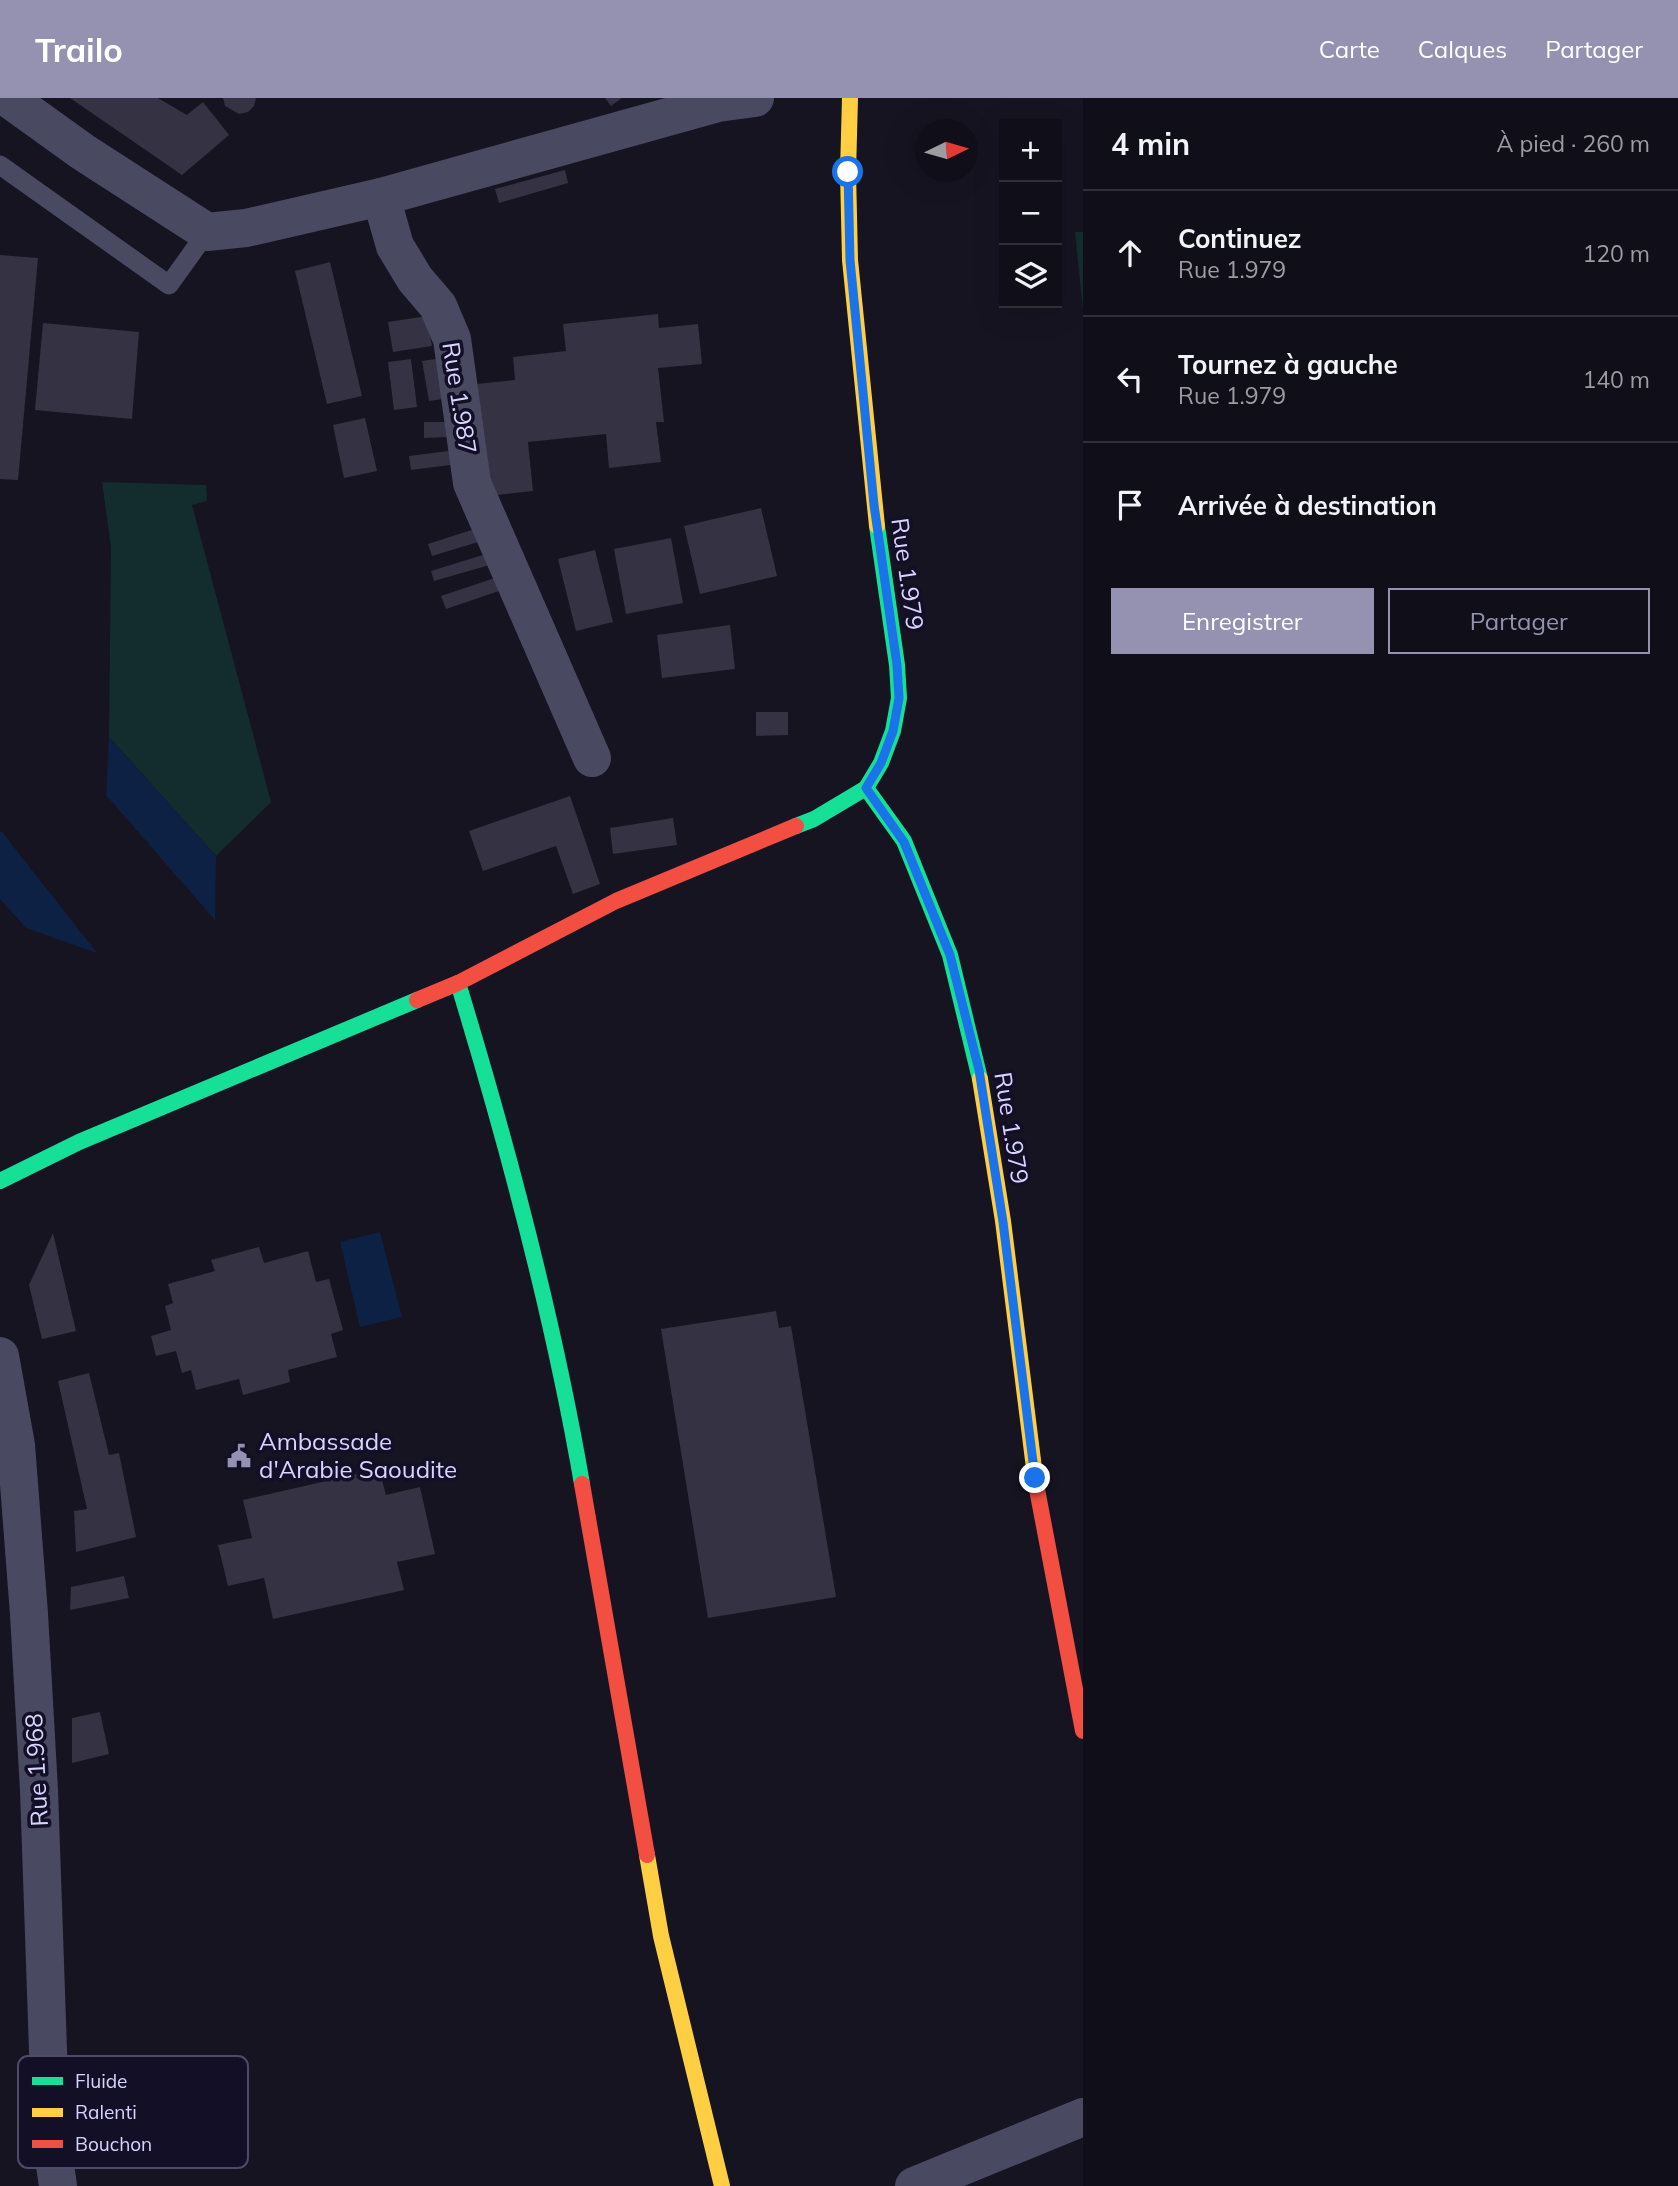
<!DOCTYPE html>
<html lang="fr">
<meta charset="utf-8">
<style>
:root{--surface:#100f19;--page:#191822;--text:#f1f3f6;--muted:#9c9ca2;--line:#302f38;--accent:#9591b1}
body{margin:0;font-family:Mulish,sans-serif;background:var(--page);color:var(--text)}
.controls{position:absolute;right:21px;top:21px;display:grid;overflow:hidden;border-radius:0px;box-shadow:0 7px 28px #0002}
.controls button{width:63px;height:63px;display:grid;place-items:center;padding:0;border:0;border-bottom:2px solid var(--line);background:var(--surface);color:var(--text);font:35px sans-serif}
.compass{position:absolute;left:915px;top:21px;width:63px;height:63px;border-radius:50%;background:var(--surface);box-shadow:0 7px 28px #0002;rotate:85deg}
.stop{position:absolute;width:21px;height:21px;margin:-16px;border:5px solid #1a73e8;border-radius:50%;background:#fff}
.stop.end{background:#1a73e8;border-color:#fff;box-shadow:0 2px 7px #0008}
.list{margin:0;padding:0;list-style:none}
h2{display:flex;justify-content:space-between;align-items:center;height:91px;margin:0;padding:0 28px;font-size:30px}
h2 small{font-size:23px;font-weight:400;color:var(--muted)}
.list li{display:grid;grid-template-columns:46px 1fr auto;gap:21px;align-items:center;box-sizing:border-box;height:126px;padding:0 28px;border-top:2px solid var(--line)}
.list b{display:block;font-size:26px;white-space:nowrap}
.list p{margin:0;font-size:23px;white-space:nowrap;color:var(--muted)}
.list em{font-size:23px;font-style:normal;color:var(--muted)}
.actions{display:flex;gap:14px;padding:21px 28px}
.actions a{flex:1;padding:16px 0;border:2px solid var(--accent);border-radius:0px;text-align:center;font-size:24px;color:var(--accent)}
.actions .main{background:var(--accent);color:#fff}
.icon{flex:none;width:38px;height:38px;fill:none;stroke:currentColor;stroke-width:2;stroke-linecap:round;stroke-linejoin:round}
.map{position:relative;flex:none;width:1083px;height:2088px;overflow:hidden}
header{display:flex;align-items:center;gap:42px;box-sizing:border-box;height:98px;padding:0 35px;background:var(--accent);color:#fff}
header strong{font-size:33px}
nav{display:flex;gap:38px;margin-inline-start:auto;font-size:24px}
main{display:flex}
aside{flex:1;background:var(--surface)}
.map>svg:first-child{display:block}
.green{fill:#132c2d}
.water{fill:#0d2144}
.building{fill:#343243}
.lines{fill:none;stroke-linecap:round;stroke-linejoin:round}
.lane{stroke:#4a4962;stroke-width:19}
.street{stroke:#4a4962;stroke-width:38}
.fast{stroke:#16e098;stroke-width:16}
.slow{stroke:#ffcf43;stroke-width:16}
.jam{stroke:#f24e42;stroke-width:16}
.route{stroke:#1a73e8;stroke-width:9}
.labels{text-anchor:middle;stroke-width:7;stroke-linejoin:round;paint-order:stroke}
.street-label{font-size:24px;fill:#d9d4ff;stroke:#130f26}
.poi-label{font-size:24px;fill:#d9d4ff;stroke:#130f26;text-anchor:start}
.key{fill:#130f26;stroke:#4e4a67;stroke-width:2}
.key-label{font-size:19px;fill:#d9d4ff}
</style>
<header>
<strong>Trailo</strong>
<nav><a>Carte</a><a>Calques</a><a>Partager</a></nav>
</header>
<main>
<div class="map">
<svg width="1083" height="2088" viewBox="0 0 1083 2088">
<rect width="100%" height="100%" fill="#161421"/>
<g class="green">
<polygon points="1075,134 1083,134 1083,212"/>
<polygon points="102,384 206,387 207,403 192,407 271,704 216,758 109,639 111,449"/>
</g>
<g class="water">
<polygon points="109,639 216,758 215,822 106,697"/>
<polygon points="0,734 2,734 97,855 26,830 0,801"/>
<polygon points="380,1134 402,1219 360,1229 340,1144"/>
</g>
<g class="building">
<polygon points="70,0 158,0 187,17 203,4 229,37 182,77"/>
<polygon points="223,0 256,0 254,8 248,14 239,16 225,8"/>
<polygon points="605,0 622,0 611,8"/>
<polygon points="565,72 568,85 499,105 495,91"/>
<polygon points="0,157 38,160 18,382 0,381"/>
<polygon points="330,164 362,298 327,306 295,173"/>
<polygon points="658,216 659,230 698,226 702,266 658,270 664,324 656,324 661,364 609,370 606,336 528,344 533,393 489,398 477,286 515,282 513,259 566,253 563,226"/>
<polygon points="427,218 432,248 393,254 388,224"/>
<polygon points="43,225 139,234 132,321 35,312"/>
<polygon points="443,260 450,300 429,303 422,263"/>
<polygon points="411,261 417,309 394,312 388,264"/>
<polygon points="365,320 377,373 344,380 333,327"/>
<polygon points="424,324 450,324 450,339 424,340"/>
<polygon points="464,351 466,365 411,372 409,358"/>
<polygon points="761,410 777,478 700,496 684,428"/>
<polygon points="484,428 488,441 432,458 428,446"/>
<polygon points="671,440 683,505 626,516 614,451"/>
<polygon points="595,452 613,524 576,533 558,461"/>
<polygon points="489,455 493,466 434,483 431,473"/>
<polygon points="495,480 499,493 446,511 441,498"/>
<polygon points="730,527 735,571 662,580 657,537"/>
<polygon points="756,614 788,614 788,637 756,638"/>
<polygon points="570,698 600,786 573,796 556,748 483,773 469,733"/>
<polygon points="673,720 677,747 613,756 610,730"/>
<polygon points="53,1135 76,1233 42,1241 29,1187"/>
<polygon points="259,1149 264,1165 308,1153 316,1184 329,1181 343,1232 331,1236 337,1259 288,1272 290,1284 243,1297 239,1281 196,1292 191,1272 182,1275 176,1253 156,1258 151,1238 171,1232 165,1208 173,1205 168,1186 215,1173 211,1162"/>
<polygon points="776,1213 779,1230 791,1228 836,1499 708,1520 661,1231"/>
<polygon points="89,1275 109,1357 119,1355 136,1439 76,1454 74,1413 87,1411 58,1283"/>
<polygon points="379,1371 386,1397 420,1389 435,1456 397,1464 404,1492 273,1521 264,1480 228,1488 218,1447 252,1440 243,1402"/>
<polygon points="124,1478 129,1500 70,1512 71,1489"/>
<polygon points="100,1614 109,1656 72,1665 72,1620"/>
</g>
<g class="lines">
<polyline class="lane" points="0,67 169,187 207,134"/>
<g class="street">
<polyline points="8,0 83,54 207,134 246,130 381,99 718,5 755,0"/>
<polyline points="381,99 395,148 415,181 438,208 452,241 472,385 592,660"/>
<polyline points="0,1258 16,1347 29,1516 39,1692 51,2039 58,2088"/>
<polyline points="914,2088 1083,2019"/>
</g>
<g class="fast">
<polyline points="866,690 904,743 950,857 980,981"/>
<polyline points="796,728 814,721 866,690 881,665 893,633 899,600 897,567 877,428"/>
<path d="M458,885C508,1049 553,1217 582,1386"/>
<polyline points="0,1083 79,1044 417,902"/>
</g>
<g class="slow">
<polyline points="850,0 848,74 850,162 877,428"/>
<polyline points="980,981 1003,1123 1036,1386"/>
<polyline points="647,1757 661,1838 722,2088"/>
</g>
<g class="jam">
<polyline points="417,902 458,885 616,803 796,728"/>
<polyline points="582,1386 647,1757"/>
<polyline points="1036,1386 1083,1633"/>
</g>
</g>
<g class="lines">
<polyline class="route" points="848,74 850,162 874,407 897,567 899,600 893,633 881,665 866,690 904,744 950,857 979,972 1003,1124 1035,1380"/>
</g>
<defs>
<g id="civic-bare" transform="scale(1.89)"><path d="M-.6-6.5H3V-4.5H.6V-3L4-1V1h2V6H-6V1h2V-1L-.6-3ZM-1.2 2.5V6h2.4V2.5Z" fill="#9591b1" stroke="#130f26" stroke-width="2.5" paint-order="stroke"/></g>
</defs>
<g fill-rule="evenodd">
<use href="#civic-bare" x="239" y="1358"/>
</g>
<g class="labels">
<g class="street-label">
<text transform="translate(459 300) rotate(81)" y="8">Rue 1.987</text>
<text transform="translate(907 476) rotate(82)" y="8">Rue 1.979</text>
<text transform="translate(1011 1030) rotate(81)" y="8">Rue 1.979</text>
<text transform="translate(37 1672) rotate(-93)" y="8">Rue 1.968</text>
</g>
<g class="poi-label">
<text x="259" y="1352">Ambassade<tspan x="259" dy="28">d'Arabie Saoudite</tspan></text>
</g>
</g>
<rect x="18" y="1958" width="230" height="112" rx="10" class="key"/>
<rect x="32" y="1979" width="31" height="8" fill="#16e098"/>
<rect x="32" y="2010" width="31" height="9" fill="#ffcf43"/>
<rect x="32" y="2042" width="31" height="8" fill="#f24e42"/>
<g class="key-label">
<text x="75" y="1990">Fluide</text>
<text x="75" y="2021">Ralenti</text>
<text x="75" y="2053">Bouchon</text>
</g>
</svg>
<div class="controls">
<button>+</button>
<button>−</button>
<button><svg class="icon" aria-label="layers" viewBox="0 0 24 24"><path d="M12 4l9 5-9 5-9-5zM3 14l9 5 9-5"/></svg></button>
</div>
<svg class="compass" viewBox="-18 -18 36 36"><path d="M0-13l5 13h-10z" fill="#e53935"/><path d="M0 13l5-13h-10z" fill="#9c9ca2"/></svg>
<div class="stop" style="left:848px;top:74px"></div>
<div class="stop end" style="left:1035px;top:1380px"></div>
</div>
<aside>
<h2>4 min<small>À pied · 260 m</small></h2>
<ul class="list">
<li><svg class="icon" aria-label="ahead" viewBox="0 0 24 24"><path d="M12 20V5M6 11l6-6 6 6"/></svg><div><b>Continuez</b><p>Rue 1.979</p></div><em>120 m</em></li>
<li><svg class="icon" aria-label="left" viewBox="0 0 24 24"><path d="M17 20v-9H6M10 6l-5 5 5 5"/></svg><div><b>Tournez à gauche</b><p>Rue 1.979</p></div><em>140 m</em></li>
<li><svg class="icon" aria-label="arrive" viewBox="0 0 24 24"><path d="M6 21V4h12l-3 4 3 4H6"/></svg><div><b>Arrivée à destination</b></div></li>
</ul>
<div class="actions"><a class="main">Enregistrer</a><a>Partager</a></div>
</aside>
</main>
